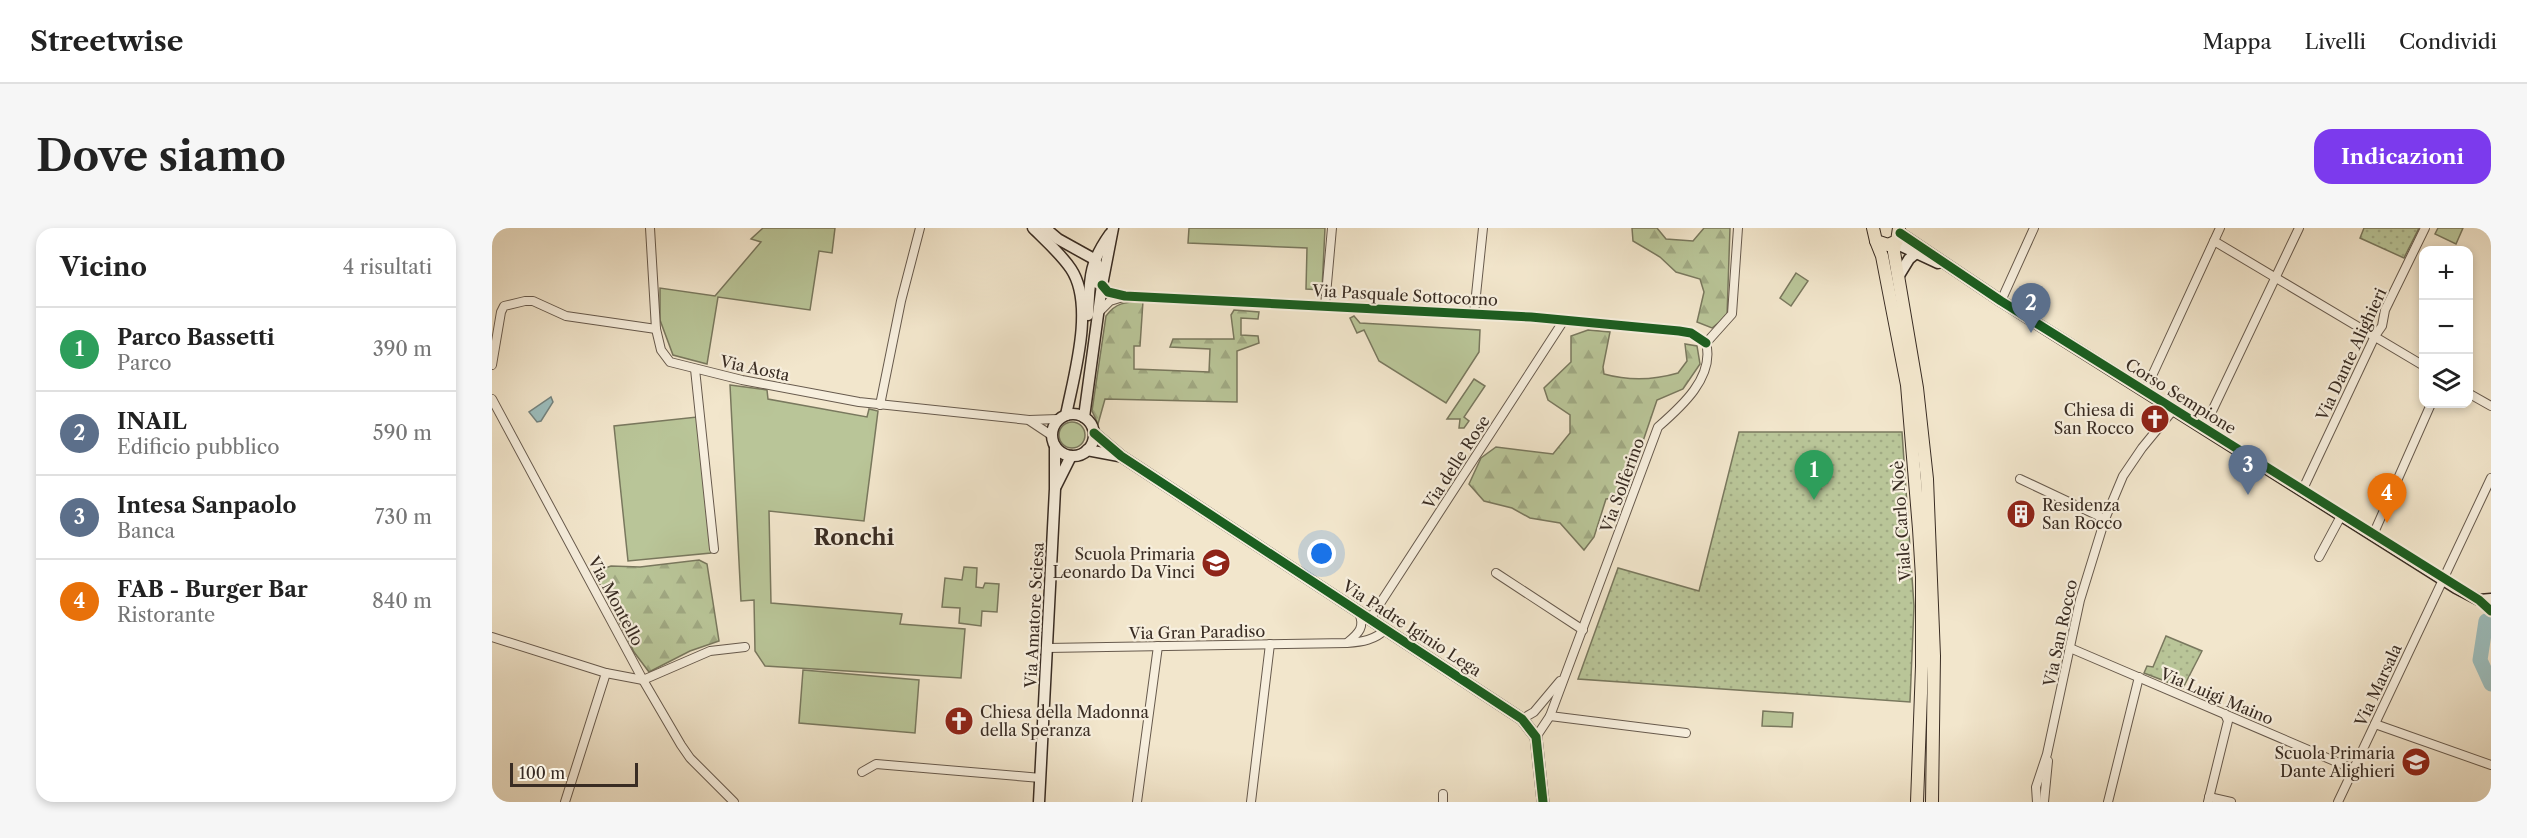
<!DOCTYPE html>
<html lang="it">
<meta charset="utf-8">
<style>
:root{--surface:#fff;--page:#f6f6f6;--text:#222;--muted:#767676;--line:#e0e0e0;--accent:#7c3aed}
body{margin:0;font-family:"Libre Caslon Text",serif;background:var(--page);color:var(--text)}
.controls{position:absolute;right:18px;top:18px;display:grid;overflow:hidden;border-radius:12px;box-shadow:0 3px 9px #0003}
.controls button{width:54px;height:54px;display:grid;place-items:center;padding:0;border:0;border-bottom:2px solid var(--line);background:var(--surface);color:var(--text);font:30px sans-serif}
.scale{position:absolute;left:18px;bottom:15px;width:128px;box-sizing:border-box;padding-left:6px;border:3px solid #392c23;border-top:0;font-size:16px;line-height:21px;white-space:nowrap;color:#392c23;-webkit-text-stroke:4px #f7efde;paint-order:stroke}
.you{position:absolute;left:830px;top:326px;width:21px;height:21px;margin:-15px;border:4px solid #fff;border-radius:50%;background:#1a73e8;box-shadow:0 0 0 9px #1a73e833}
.badge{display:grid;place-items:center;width:39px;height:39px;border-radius:50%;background:var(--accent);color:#fff;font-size:20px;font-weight:700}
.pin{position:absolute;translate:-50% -50px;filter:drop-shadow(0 2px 3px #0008)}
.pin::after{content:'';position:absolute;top:32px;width:21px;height:18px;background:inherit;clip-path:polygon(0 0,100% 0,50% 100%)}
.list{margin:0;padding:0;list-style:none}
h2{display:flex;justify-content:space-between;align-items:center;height:78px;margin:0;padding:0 24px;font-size:26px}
h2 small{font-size:20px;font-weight:400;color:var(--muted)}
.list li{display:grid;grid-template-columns:39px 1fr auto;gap:18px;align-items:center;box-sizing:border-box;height:84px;padding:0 24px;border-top:2px solid var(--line)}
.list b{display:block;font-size:22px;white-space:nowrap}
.list p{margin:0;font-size:20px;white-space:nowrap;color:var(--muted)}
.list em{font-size:20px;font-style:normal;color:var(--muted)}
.icon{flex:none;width:33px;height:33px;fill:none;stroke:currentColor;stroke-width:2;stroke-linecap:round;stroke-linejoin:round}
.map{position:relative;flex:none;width:1999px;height:574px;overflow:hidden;border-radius:18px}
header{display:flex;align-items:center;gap:36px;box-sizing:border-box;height:84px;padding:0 30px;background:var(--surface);border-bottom:2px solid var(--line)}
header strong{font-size:28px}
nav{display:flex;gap:33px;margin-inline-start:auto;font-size:21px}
.intro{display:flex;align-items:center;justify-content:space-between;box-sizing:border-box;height:144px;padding:0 36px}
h1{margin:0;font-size:42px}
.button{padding:15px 27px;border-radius:18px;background:var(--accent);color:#fff;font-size:21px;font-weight:700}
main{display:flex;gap:36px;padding:0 36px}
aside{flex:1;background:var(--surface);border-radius:18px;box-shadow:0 3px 9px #0003}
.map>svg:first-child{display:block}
.green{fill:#b9c598;stroke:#79785e;stroke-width:1.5}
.forest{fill:url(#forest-firs);stroke:#79785e;stroke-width:1.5}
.park{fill:url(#park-dots);stroke:#79785e;stroke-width:1.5}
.water{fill:#9cbebe;stroke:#748480;stroke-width:1.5}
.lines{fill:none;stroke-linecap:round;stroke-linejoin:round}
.river{stroke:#9cbebe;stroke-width:15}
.street-casing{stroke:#675a4d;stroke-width:10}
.secondary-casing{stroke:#392c23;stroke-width:13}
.primary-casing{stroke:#392c23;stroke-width:14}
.street{stroke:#f7efde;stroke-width:8}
.secondary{stroke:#f7efde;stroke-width:10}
.primary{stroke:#f2e6cc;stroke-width:12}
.cycleway-casing{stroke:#f7efde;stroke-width:13}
.cycleway{stroke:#1b5e20;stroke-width:9}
.labels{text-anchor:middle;stroke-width:4.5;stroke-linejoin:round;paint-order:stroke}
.street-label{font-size:16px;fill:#392c23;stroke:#f7efde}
.poi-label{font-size:16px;fill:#392c23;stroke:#f7efde;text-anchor:end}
.district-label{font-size:22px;font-weight:bold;fill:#392c23;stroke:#f7efde}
</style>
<header>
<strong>Streetwise</strong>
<nav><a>Mappa</a><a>Livelli</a><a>Condividi</a></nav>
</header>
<div class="intro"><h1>Dove siamo</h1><a class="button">Indicazioni</a></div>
<main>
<aside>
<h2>Vicino<small>4 risultati</small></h2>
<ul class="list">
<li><span class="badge" style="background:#2e9e5b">1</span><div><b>Parco Bassetti</b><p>Parco</p></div><em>390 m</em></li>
<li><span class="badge" style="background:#5c6f8a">2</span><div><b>INAIL</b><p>Edificio pubblico</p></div><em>590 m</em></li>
<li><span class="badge" style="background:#5c6f8a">3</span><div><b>Intesa Sanpaolo</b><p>Banca</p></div><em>730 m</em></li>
<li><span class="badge" style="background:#e8710a">4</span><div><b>FAB - Burger Bar</b><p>Ristorante</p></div><em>840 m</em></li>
</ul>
</aside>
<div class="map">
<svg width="1999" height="574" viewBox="0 0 1999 574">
<defs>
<pattern id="forest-firs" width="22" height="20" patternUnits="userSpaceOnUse" patternTransform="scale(1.5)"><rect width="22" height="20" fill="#b9c598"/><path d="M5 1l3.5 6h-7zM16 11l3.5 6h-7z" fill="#a0a983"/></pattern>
<pattern id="park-dots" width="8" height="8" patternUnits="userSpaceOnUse" patternTransform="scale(1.5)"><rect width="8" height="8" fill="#b9c598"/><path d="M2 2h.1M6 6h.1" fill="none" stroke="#a0a983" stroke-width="1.8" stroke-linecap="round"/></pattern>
</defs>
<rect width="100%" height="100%" fill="#f2e6cc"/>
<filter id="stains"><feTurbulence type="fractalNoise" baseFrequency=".00333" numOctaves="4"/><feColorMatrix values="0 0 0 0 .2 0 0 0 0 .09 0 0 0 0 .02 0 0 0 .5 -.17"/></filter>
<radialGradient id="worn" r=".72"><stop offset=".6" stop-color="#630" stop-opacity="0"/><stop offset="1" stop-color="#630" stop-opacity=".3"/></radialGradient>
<g class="green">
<polygon points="271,0 343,0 340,25 327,23 318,82 226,69 215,136 181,127 168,92 168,60 223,68 269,14 259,11"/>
<polygon points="697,0 833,0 830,62 814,61 815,20 696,15"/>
<polygon points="1946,0 1971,0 1964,16 1943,6"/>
<polygon points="1304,45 1316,53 1299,78 1288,70"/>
<polygon points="862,88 868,95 988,102 987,124 954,175 887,133 872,102 865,105 858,90"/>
<polygon points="982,151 993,158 972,189 977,193 972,200 967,200 968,191 955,191"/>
<polygon points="238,157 275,162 276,171 375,189 377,181 386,183 372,293 277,283 279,375 410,386 408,396 473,401 469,450 273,438 263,423 262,372 249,373"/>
<polygon points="205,189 219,325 136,333 122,198"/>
<circle cx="580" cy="207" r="13"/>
<polygon points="472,339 485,340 484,359 491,360 493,355 507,356 505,384 490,383 489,398 467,395 468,380 450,379 453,350 470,352"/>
<polygon points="311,442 427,452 423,505 307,495"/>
<polygon points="1271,483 1301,485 1300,499 1270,498"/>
</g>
<g class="forest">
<polygon points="1140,0 1165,0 1174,11 1201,13 1212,0 1238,0 1235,88 1220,100 1205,94 1212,64 1208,51 1184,44 1168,29 1141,13"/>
<path d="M651,73L648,118H642V141L717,144L718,121L678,119L681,111H742L739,87L742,82L767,84L766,91L749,90V107L766,108L767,115L745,123V174L613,171L606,196L600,183L614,88C624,74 635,74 651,73Z"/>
<path d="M1096,102L1118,104L1111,139L1112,146C1137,153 1162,152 1186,145L1195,133L1193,116L1205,118L1208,136L1191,161L1165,172L1132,269L1114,271L1102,309L1092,322L1068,295L1038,290L1020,280L992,273L977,256L989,230L1004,219L1061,226L1078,205V187L1056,172L1052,160L1079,134V108Z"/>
<polygon points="207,332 215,336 227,413 198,423 157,444 142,424 102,344 119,338 148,339"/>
</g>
<g class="park">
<polygon points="1872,0 1927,0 1912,30 1868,10"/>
<polygon points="1247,204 1410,204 1422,378 1418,474 1086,451 1126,340 1207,363"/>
<polygon points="1674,408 1710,423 1691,460 1652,445 1655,438 1661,439"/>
</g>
<polygon class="water" points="59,169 61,174 49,193 45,194 37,184"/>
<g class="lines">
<polyline class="river" points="1994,393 1988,432 1999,456"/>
<g class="street-casing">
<g id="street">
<polyline points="158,0 164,101 169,122 178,134 250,152 367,174 537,192 566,191"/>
<polyline points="1722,13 1932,138"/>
<polyline points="610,57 616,64 633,68 1039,89 1187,103 1199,105 1214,115"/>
<polyline points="1509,73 1542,0"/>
<polyline points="833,78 840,0"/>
<polyline points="608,83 618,73 631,69"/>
<polyline points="982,86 991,0"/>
<polyline points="0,137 9,84 12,78 33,73 41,73 74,88 164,101"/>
<polyline points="203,141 222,321"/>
<polyline points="1653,163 1728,0"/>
<polyline points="1976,165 1999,178"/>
<polyline points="0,171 151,452 189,517 198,530 242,574"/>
<polyline points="388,177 409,73 428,0"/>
<polyline points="538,193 559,207"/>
<polyline points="1712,200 1807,0"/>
<polyline points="1528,251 1613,291"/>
<polyline points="1810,263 1883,108 1890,98 1893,82 1933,0"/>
<polyline points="1881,307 1939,176"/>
<polyline points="1827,329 1849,288"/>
<polyline points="1004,345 1091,402"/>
<polyline points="1987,372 1999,383"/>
<polyline points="878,391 1072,92"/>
<polyline points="0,409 114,445 151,452 218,423 253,419"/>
<path d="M856,414C867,405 873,399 867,385"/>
<path d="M555,420L855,415C870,414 883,412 894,401"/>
<polyline points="1578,420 1861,541"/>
<polyline points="1058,488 1194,505"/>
<polyline points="1030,491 1042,484 1068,453"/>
<polyline points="1883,496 1999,537"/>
<path d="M1044,509L1058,488L1166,199C1189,179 1223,149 1214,115L1240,86L1246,0"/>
<polyline points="370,544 384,536 549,550"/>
<polyline points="1717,569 1739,574"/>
<polyline points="73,574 114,445"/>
<polyline points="645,574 666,418"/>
<polyline points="759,574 778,416"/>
<polyline points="951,574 951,566"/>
<polyline points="1545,574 1544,559 1555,526 1588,372 1613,291 1631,248 1650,220 1682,181"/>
<polyline points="1552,574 1556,533"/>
<polyline points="1616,574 1647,449"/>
<polyline points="1716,574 1736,493 1733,486"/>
<polyline points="1846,574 1999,250"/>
</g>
</g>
<g class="secondary-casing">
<g id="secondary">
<path d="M541,0C554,13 569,26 579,41C603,77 582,147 574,187"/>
<polyline points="553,0 566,11 602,31 606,38 605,55"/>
<polyline points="1408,5 1509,73 1964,360 1987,372 1999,371"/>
<polyline points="1403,15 1446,35"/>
<polyline points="1406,49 1417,31 1423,26"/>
<path d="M596,87C598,51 596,37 618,6"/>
<circle cx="581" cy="207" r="21"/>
<polyline points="592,189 610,57 621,0"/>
<polyline points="602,205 629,228 1030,491 1044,509 1051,574"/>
<polyline points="595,222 627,228"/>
<polyline points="564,258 579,228"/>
<polyline points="547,574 563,261 563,218"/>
</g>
</g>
<g class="primary-casing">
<g id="primary">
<polyline points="1381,0 1384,13 1396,17 1405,13 1407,0"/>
<polyline points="1384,13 1390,28 1415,157 1427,301 1430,349 1430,438 1425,574"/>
<polyline points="1403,15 1402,24 1425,160 1435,251 1442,428 1440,574"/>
</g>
</g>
<use href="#street" class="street"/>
<use href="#secondary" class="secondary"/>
<use href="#primary" class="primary"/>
<g class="cycleway-casing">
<g id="cycleway">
<polyline points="1408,5 1509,73 1987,372 1999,383"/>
<polyline points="610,57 616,64 633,68 1039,89 1187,103 1199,105 1214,115"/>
<polyline points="602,205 629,228 1030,491 1044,509 1051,574"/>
</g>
</g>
<use href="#cycleway" class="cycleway"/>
</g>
<defs>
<g id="church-disc" transform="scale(1.5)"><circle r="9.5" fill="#8f2418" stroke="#f7efde"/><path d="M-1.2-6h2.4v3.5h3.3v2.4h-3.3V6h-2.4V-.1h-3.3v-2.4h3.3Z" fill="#fff"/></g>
<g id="building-disc" transform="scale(1.5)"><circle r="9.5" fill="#8f2418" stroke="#f7efde"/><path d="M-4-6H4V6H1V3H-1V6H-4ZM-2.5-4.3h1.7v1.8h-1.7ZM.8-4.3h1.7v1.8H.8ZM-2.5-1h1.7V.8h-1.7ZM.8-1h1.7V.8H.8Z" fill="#fff"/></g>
<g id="school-disc" transform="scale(1.5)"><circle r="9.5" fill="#8f2418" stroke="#f7efde"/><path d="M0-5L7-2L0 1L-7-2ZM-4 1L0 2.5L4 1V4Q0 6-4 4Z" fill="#fff"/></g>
</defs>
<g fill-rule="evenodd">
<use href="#church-disc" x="1663" y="191"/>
<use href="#building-disc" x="1529" y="286"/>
<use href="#school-disc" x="724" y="335"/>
<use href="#church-disc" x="467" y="493"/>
<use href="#school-disc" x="1924" y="534"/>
</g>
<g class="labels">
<g class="street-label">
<text transform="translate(913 67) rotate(3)" y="6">Via Pasquale Sottocorno</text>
<text transform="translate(1859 126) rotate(-65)" y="6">Via Dante Alighieri</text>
<text transform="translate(263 140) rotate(12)" y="6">Via Aosta</text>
<text transform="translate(1689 168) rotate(32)" y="6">Corso Sempione</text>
<text transform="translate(964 234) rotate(-57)" y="6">Via delle Rose</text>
<text transform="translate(1130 257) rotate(-70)" y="6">Via Solferino</text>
<text transform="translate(1409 293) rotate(-94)" y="6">Viale Carlo Noè</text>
<text transform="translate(124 373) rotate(62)" y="6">Via Montello</text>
<text transform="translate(542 387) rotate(-87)" y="6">Via Amatore Sciesa</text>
<text transform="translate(920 400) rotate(33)" y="6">Via Padre Iginio Lega</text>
<text transform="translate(705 404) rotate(-1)" y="6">Via Gran Paradiso</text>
<text transform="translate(1568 405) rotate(-78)" y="6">Via San Rocco</text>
<text transform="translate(1886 457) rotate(-65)" y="6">Via Marsala</text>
<text transform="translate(1725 468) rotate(23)" y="6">Via Luigi Maino</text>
</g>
<g class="poi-label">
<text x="1642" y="188">Chiesa di<tspan x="1642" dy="18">San Rocco</tspan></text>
<text x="1550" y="283" text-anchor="start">Residenza<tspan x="1550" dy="18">San Rocco</tspan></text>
<text x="703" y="332">Scuola Primaria<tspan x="703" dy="18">Leonardo Da Vinci</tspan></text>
<text x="488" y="490" text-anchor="start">Chiesa della Madonna<tspan x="488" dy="18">della Speranza</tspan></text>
<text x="1903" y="531">Scuola Primaria<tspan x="1903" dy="18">Dante Alighieri</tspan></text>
</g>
<g class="district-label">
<text x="362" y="317">Ronchi</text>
</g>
</g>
<rect width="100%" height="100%" filter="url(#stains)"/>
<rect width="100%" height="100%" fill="url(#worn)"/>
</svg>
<div class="controls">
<button>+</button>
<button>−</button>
<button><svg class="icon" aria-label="layers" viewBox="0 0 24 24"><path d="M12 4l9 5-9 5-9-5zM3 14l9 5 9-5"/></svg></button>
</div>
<div class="scale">100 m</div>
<div class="you"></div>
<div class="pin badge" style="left:1322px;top:272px;background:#2e9e5b">1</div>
<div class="pin badge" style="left:1539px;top:105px;background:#5c6f8a">2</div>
<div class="pin badge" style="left:1756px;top:267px;background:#5c6f8a">3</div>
<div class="pin badge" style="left:1895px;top:295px;background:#e8710a">4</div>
</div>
</main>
